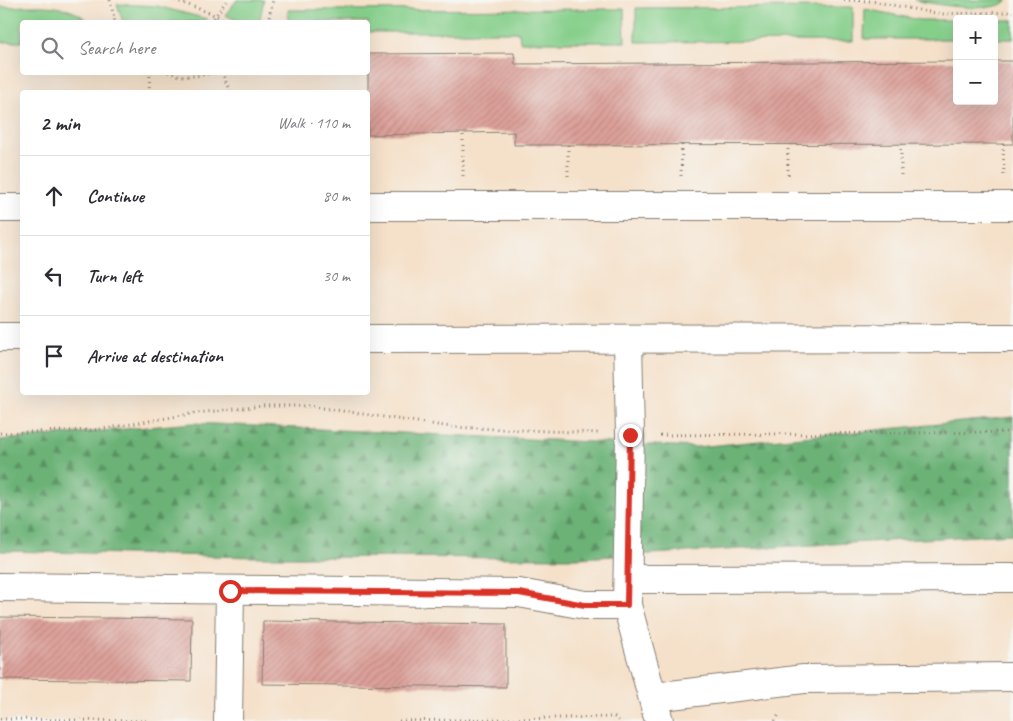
<!DOCTYPE html>
<meta charset="utf-8">
<style>
:root{--surface:#fff;--page:#f7f7f7;--text:#2b2b33;--muted:#7c7c81;--line:#e1e1e2}
body{margin:0;font-family:Caveat,sans-serif;background:var(--page);color:var(--text)}
.controls{position:absolute;right:15px;top:15px;display:grid;overflow:hidden;border-radius:5px;box-shadow:0 5px 20px #0002}
.controls button{width:45px;height:45px;display:grid;place-items:center;padding:0;border:0;border-bottom:1px solid var(--line);background:var(--surface);color:var(--text);font:25px sans-serif}
.stop{position:absolute;width:15px;height:15px;margin:-11px;border:4px solid #d93025;border-radius:50%;background:#fff}
.stop.end{background:#d93025;border-color:#fff;box-shadow:0 1px 5px #0008}
.list{margin:0;padding:0;list-style:none}
h2{display:flex;justify-content:space-between;align-items:center;height:65px;margin:0;padding:0 20px;font-size:21px}
h2 small{font-size:16px;font-weight:400;color:var(--muted)}
.list li{display:grid;grid-template-columns:32px 1fr auto;gap:15px;align-items:center;box-sizing:border-box;height:80px;padding:0 20px;border-top:1px solid var(--line)}
.list b{display:block;font-size:19px;white-space:nowrap}
.list em{font-size:16px;font-style:normal;color:var(--muted)}
.icon{flex:none;width:28px;height:28px;fill:none;stroke:currentColor;stroke-width:2;stroke-linecap:round;stroke-linejoin:round}
.map{position:relative;flex:none;width:1013px;height:721px;overflow:hidden}
.search{position:absolute;background:var(--surface);box-shadow:0 5px 20px #0002;left:20px;top:20px;width:350px;height:55px;display:flex;align-items:center;gap:12px;box-sizing:border-box;padding:0 18px;border-radius:5px;color:var(--muted);font-size:19px}
.panel{position:absolute;background:var(--surface);box-shadow:0 5px 20px #0002;left:20px;top:90px;width:350px;height:305px;border-radius:5px}
.map>svg:first-child{display:block}
.grass{fill:#86cf8b;stroke:#517654}
.forest{fill:url(#forest-firs);stroke:#44674a}
.building{fill:url(#building-hatch)}
.lines{fill:none;stroke-linecap:round;stroke-linejoin:round}
.minor-casing{stroke:#887e73;stroke-width:30}
.major-casing{stroke:#887e73;stroke-width:30}
.path{stroke:#887e73;stroke-width:3;stroke-dasharray:1 4;stroke-linecap:butt}
.minor{stroke:#fff;stroke-width:28}
.major{stroke:#fff;stroke-width:28}
.route{stroke:#d93025;stroke-width:6}
</style>
<div class="map">
<svg width="1013" height="721" viewBox="0 0 1013 721">
<defs>
<pattern id="forest-firs" width="22" height="20" patternUnits="userSpaceOnUse" patternTransform="scale(1.25)"><rect width="22" height="20" fill="#6cb277"/><path d="M5 1l3.5 6h-7zM16 11l3.5 6h-7z" fill="#589061"/></pattern>
<pattern id="building-hatch" width="6" height="6" patternUnits="userSpaceOnUse" patternTransform="scale(1.25)"><rect width="6" height="6" fill="#dca099"/><path d="M-1 1l2-2M0 6l6-6M5 7l2-2" fill="none" stroke="#bc8983"/></pattern>
</defs>
<rect width="100%" height="100%" fill="#f6f6f2"/>
<filter id="ink" filterUnits="userSpaceOnUse"><feTurbulence type="fractalNoise" baseFrequency=".02" numOctaves="2"/><feDisplacementMap in="SourceGraphic" scale="10" xChannelSelector="R" yChannelSelector="G"/><feConvolveMatrix kernelMatrix="1 2 1 2 8 2 1 2 1" color-interpolation-filters="sRGB"/></filter>
<filter id="wash" filterUnits="userSpaceOnUse"><feTurbulence type="fractalNoise" baseFrequency=".0096" numOctaves="4" result="noise"/><feDisplacementMap in="SourceGraphic" scale="20" xChannelSelector="R" yChannelSelector="G"/><feGaussianBlur stdDeviation="1.12" result="paint"/><feColorMatrix in="noise" values="0 0 0 0 0 0 0 0 0 0 0 0 0 0 0 0 0 1.4 0 .05"/><feComposite in="paint" operator="in"/></filter>
<g filter="url(#wash)">
<rect width="100%" height="100%" fill="#f5e1ca"/>
<g class="grass">
<polygon points="237,0 264,0 259,22 241,22 225,15"/>
<path d="M914,0H1008C996,15 933,4 914,0Z"/>
<polygon points="117,4 157,6 207,19 205,22 123,22"/>
<path d="M0,7C30,7 66,0 89,22H22V42H0Z"/>
<polygon points="853,7 853,41 636,42 636,8"/>
<polygon points="624,9 625,42 520,42 519,32 368,32 368,22 288,22 288,10"/>
<polygon points="865,9 920,20 957,20 957,39 864,39"/>
<rect x="994" y="20" width="19" height="19"/>
</g>
<polygon class="forest" points="1013,417 1013,534 579,558 256,557 0,551 0,440 193,423 696,447"/>
<g id="blocks">
<g class="building">
<polygon points="514,53 515,64 957,61 957,101 994,101 994,61 1013,61 1013,144 514,145 514,132 368,135 368,54"/>
<polygon points="0,617 192,619 191,681 0,679"/>
<polygon points="263,621 506,624 506,687 262,684"/>
</g>
</g>
</g>
<g filter="url(#ink)">
<use href="#blocks" fill-opacity="0" stroke="#887e73" stroke-width="1"/>
<g class="lines">
<g class="minor-casing">
<g id="minor">
<polyline points="368,206 1013,206"/>
<polyline points="0,208 22,208"/>
<polyline points="628,340 630,435 627,605 659,721"/>
<polyline points="629,579 1013,578"/>
<polyline points="0,587 519,593 585,605 627,605"/>
<polyline points="654,697 804,679 1013,677"/>
<polyline points="228,721 230,591"/>
</g>
</g>
<g class="major-casing">
<g id="major">
<polyline points="0,337 22,337"/>
<polyline points="368,339 1013,338"/>
</g>
</g>
<g class="path">
<polyline points="110,0 115,22"/>
<polyline points="175,0 210,13 228,22"/>
<polyline points="844,0 871,1 940,14 1013,12"/>
<polyline points="211,22 227,0"/>
<polyline points="268,22 273,0"/>
<path d="M168,72C184,79 200,76 217,72"/>
<polyline points="222,72 230,92"/>
<polyline points="149,92 150,72"/>
<polyline points="788,144 788,176"/>
<polyline points="901,144 901,176"/>
<polyline points="1003,144 1004,176"/>
<polyline points="463,176 463,134"/>
<polyline points="568,176 568,144"/>
<polyline points="681,176 682,144"/>
<polyline points="0,433 96,430 196,413 264,406 309,406 451,427 598,433"/>
<polyline points="660,435 1013,432"/>
<polyline points="0,719 148,721"/>
<polyline points="399,721 614,717 621,721"/>
<polyline points="775,721 780,713"/>
</g>
<use href="#minor" class="minor"/>
<use href="#major" class="major"/>
</g>
</g>
<g class="lines" filter="url(#ink)">
<polyline class="route" points="230,591 519,593 585,605 627,605 630,435"/>
</g>
</svg>
<div class="controls">
<button>+</button>
<button>−</button>
</div>
<div class="stop" style="left:230px;top:591px"></div>
<div class="stop end" style="left:630px;top:435px"></div>
<div class="search"><svg class="icon" aria-label="search" viewBox="0 0 24 24"><circle cx="10" cy="10" r="6"/><path d="M15 15l6 6"/></svg>Search here</div>
<section class="panel">
<h2>2 min<small>Walk · 110 m</small></h2>
<ul class="list">
<li><svg class="icon" aria-label="ahead" viewBox="0 0 24 24"><path d="M12 20V5M6 11l6-6 6 6"/></svg><div><b>Continue</b></div><em>80 m</em></li>
<li><svg class="icon" aria-label="left" viewBox="0 0 24 24"><path d="M17 20v-9H6M10 6l-5 5 5 5"/></svg><div><b>Turn left</b></div><em>30 m</em></li>
<li><svg class="icon" aria-label="arrive" viewBox="0 0 24 24"><path d="M6 21V4h12l-3 4 3 4H6"/></svg><div><b>Arrive at destination</b></div></li>
</ul>
</section>
</div>
